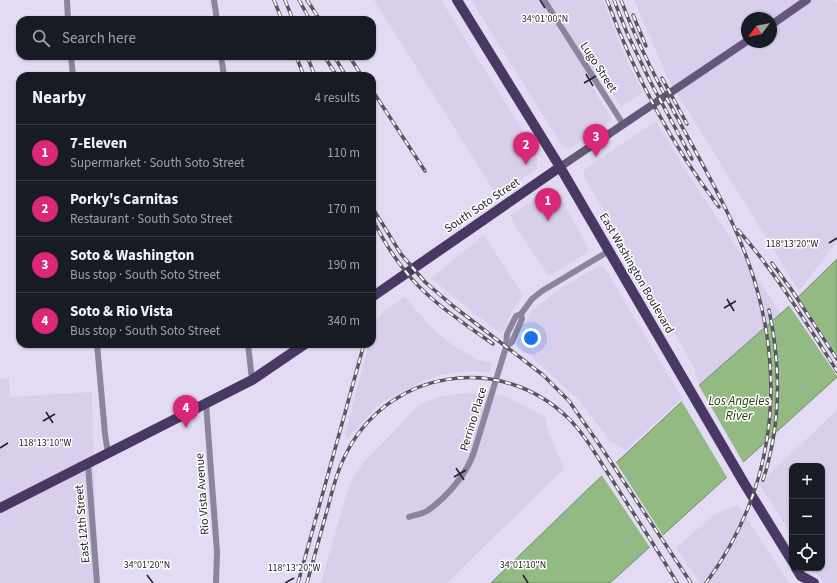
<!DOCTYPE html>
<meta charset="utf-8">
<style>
:root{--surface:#171b24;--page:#20242c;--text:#f1f3f6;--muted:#9ea1a6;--line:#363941;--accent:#db2777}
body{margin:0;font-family:"Source Sans 3",sans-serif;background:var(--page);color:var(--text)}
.controls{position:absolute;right:12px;bottom:12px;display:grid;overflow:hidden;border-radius:8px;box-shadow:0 1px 3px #0004}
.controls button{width:36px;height:36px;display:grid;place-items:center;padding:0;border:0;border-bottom:1px solid var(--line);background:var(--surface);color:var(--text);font:20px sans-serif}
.compass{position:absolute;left:741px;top:12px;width:36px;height:36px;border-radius:50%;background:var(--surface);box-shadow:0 1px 3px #0004;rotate:238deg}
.you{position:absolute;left:531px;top:338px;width:14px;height:14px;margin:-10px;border:3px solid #fff;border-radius:50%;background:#1a73e8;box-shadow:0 0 0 6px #1a73e833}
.badge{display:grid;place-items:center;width:26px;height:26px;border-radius:50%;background:var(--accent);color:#fff;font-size:13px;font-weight:700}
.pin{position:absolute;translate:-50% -33px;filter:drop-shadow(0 1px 2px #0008)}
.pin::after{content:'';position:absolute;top:21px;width:14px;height:12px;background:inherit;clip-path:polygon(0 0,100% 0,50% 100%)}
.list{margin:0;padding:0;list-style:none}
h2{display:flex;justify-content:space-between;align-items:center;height:52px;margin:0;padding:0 16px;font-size:17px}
h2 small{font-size:13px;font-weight:400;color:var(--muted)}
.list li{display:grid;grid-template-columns:26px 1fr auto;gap:12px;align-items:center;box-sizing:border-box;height:56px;padding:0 16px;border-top:1px solid var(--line)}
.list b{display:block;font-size:15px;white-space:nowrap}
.list p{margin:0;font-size:13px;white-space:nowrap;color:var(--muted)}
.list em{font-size:13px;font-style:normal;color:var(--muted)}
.icon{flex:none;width:22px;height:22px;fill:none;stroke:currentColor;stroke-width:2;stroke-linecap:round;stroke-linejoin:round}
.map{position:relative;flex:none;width:837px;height:583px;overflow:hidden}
.search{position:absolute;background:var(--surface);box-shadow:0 1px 3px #0004;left:16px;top:16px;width:360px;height:44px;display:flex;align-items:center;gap:10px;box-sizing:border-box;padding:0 14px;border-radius:12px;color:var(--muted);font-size:15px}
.panel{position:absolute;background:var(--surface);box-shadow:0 1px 3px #0004;left:16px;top:72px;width:360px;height:276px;border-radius:12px}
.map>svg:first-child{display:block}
.built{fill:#d9ceec;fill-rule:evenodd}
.water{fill:#93ba82;stroke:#718c67}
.pier{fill:#e3dbf3}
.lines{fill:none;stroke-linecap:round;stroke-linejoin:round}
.minor{stroke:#8c839d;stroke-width:6}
.secondary{stroke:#65577c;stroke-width:8}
.primary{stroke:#493863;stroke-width:10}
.rail-casing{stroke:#595561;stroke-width:3.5}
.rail{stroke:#fff;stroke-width:2;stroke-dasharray:6;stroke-linecap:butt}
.ticks{fill:none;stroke:#221f27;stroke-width:1.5}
.labels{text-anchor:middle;stroke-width:3;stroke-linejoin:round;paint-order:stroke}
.street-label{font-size:12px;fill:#221f27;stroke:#fff}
.water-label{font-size:13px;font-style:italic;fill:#1e4208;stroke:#fff}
.ticks-label{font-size:10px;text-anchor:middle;fill:#221f27;stroke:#fff;stroke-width:3;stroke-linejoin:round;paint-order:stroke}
</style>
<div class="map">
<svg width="837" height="583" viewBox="0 0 837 583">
<rect width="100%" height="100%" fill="#e3dbf3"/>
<g class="built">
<polygon points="374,0 441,0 524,132 522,134 538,160 536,169 532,172 497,196"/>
<polygon points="471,0 603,0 617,37 629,65 643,92 621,107 598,71 587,78 612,120 569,149 563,147"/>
<path d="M634,0H835L837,4V242L799,291L667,77ZM747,18H771V42H747Z"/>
<polygon points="656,121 693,182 782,315 700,385 695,375 695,369 583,175 585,169"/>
<polygon points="549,189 556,191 570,214 588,249 586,253 549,276 513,223 514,221 510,216"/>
<polygon points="484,235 523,295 512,311 503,331 501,330 500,333 455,298 431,278"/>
<polygon points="599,266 605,268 682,398 626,450 610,441 579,400 517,344 524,325 532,311 559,289"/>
<polygon points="405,297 430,326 452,345 476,359 492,363 489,373 472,371 443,374 425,380 393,396 377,406 349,437 346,438 345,434 369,344 372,344 372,331 374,331 376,320 383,312"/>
<polygon points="9,378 10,397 92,392 97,583 0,583 0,379"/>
<polygon points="463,393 502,395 529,408 546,418 546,425 564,469 447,583 321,583 348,490 352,480 358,470 365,461 420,404 440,397"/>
<polygon points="837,410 837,583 823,583 813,568 822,568 822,466 792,466 792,535 759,484"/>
<polygon points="738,505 789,583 700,583 676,548 711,517 722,511"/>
</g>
<polygon class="water" points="837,259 837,377 610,583 491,583 588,489 705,380 787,308"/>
<g class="pier">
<polygon points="797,295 837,355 837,376 788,304"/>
<polygon points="698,384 744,464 728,479 681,400"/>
<polygon points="615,461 664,537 651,549 601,474"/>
</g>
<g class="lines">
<g class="minor">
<polyline points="67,0 68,20"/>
<polyline points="214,0 217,20"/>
<polyline points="544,0 623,124"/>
<polyline points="71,56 73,76"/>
<polyline points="221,56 224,76"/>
<polyline points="97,344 105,434 108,453"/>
<polyline points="248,344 252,380"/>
<polyline points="506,347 512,342 522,319 521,314"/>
<polyline points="206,403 217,552 216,583"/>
<polyline points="88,464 97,583"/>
<path d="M409,517C415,515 422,514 427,511C446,498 467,474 474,452L506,347L507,334L516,316L521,314L532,299L542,291L609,251"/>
</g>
<g class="secondary">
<polyline points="771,25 807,0"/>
<polyline points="560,167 747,41"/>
</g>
<g class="primary">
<polyline points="457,0 560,167 744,483 792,561"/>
<polyline points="372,297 560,167"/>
<polyline points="0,508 252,380 305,344"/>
<polyline points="796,568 801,576 814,583"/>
</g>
<g class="rail-casing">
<g id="rail">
<polyline points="274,0 282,20"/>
<polyline points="285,0 293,20"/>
<polyline points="299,0 310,20"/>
<polyline points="307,0 320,20"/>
<path d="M607,0C634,74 671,144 719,207"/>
<polyline points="614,0 627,33 650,81 692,159"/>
<path d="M621,0C649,76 695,144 730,218C788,340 788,471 706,583"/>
<polyline points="633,15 646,46"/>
<polyline points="296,56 304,76"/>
<polyline points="307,56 315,76"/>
<polyline points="324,56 337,76"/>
<polyline points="334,56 346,76"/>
<polyline points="349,56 362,76"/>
<polyline points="662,78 687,124"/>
<polyline points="372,90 425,171"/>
<polyline points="372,207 401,254 425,282 453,306 543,375 569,401 603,450 691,583"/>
<path d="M373,220C387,248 405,275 429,296C449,314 472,329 493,344"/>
<path d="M738,230C776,273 806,323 837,371"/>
<polyline points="372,260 373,278 372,288"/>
<polyline points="772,263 791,289 837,359"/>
<path d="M763,480C781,425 781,366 769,310"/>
<polyline points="298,583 364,344"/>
<path d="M307,583C314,558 321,532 328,507C333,488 338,468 348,450C392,369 500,353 567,417C585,434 597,457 611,478C633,513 656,547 677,583"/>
</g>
</g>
<use href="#rail" class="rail"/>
</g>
<path class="ticks" d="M540,0L545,8M586,74L593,86M584,83L596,76M829,243L837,238M727,299L734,311M724,308L736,301M46,412L53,423M43,421L55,414M0,448L8,443M456,468L464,480M454,477L466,470M147,575L153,583M523,575L528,583M285,583L294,578"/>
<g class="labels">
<g class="street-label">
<text transform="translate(599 67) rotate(57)" y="4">Lugo Street</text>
<text transform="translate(482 205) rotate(-34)" y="4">South Soto Street</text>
<text transform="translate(637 273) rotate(60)" y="4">East Washington Boulevard</text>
<text transform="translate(473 419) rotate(-73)" y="4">Perrino Place</text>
<text transform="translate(202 494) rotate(-94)" y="4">Rio Vista Avenue</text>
<text transform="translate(82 524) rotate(-95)" y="4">East 12th Street</text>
</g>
<g class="water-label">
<text x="739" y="405">Los Angeles<tspan x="739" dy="15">River</tspan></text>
</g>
</g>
<g class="ticks-label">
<text x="545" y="22">34°01'00"N</text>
<text x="792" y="247">118°13'20"W</text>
<text x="45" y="446">118°13'10"W</text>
<text x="147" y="568">34°01'20"N</text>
<text x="523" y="568">34°01'10"N</text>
<text x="294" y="571">118°13'20"W</text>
</g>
</svg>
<div class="controls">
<button>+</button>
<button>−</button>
<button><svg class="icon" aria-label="locate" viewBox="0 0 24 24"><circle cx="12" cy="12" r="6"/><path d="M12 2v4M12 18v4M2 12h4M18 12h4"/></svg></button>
</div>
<svg class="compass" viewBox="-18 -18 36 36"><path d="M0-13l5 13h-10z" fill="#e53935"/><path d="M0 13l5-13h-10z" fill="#9ea1a6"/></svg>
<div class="you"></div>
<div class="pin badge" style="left:548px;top:221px">1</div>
<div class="pin badge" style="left:526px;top:165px">2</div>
<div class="pin badge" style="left:596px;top:157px">3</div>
<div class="pin badge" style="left:186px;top:428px">4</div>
<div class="search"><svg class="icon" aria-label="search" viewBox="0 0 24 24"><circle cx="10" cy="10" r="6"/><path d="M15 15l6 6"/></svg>Search here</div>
<section class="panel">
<h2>Nearby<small>4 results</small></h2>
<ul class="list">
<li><span class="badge">1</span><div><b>7-Eleven</b><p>Supermarket · South Soto Street</p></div><em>110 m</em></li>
<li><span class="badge">2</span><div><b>Porky's Carnitas</b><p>Restaurant · South Soto Street</p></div><em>170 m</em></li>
<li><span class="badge">3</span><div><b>Soto &amp; Washington</b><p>Bus stop · South Soto Street</p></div><em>190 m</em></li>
<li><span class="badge">4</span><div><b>Soto &amp; Rio Vista</b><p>Bus stop · South Soto Street</p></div><em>340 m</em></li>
</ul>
</section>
</div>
